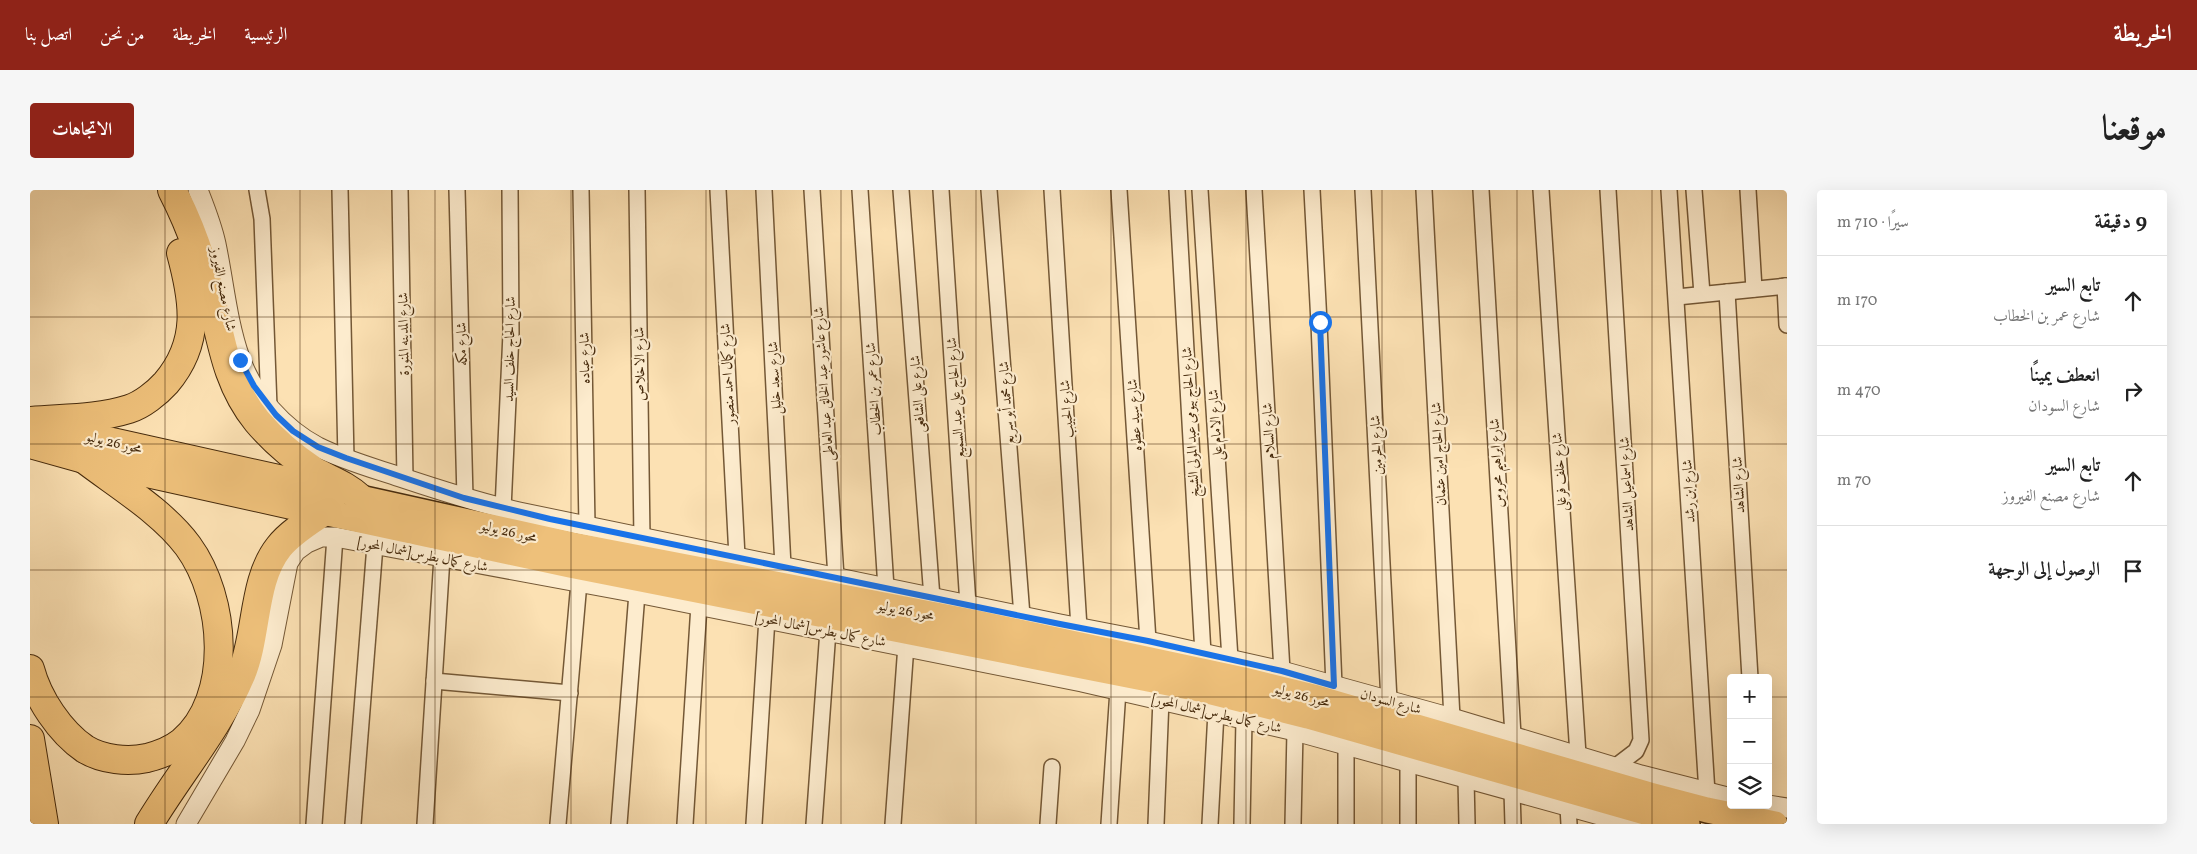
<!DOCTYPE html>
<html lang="ar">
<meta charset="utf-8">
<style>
:root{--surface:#fff;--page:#f6f6f6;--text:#222;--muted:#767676;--line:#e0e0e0;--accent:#8f2418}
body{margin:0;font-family:Vollkorn,Amiri,serif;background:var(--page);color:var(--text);direction:rtl}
.controls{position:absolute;right:15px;bottom:15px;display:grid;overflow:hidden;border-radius:5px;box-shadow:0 5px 20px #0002}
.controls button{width:45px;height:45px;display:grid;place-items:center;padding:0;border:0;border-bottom:1px solid var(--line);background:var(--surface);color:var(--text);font:25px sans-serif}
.stop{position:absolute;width:15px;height:15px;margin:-11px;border:4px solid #1a73e8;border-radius:50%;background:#fff}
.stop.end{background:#1a73e8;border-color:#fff;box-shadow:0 1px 5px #0008}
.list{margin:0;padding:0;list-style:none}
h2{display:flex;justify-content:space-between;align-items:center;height:65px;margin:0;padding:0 20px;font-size:21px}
h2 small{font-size:16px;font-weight:400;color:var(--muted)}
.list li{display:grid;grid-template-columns:32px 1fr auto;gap:15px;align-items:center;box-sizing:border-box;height:90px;padding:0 20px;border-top:1px solid var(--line)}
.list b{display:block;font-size:19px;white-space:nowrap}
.list p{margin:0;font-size:16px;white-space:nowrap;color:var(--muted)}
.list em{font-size:16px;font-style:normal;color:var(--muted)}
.icon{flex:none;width:28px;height:28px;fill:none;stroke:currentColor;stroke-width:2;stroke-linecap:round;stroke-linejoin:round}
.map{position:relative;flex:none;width:1757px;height:634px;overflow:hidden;direction:ltr;border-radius:5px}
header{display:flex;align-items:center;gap:30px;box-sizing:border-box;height:70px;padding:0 25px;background:var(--accent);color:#fff}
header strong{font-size:24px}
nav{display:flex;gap:28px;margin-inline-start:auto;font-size:18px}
.intro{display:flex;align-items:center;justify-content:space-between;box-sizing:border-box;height:120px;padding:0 30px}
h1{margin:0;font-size:35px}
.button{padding:12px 22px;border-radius:5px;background:var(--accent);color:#fff;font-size:18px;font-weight:700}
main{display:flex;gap:30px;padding:0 30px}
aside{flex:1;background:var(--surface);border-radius:5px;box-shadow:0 5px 20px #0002}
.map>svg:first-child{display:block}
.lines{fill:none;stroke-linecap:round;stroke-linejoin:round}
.minor-casing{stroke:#745836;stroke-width:18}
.tertiary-casing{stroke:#745836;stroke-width:21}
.trunk-casing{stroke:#462a0c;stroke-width:28}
.motorway-casing{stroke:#462a0c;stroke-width:30}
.minor{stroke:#fdecce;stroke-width:15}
.tertiary{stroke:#fdecce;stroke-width:19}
.trunk{stroke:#eec07a;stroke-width:25}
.motorway{stroke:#eec07a;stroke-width:28}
.route{stroke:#1a73e8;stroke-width:6}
.grid{fill:none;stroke:#462a0c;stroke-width:1;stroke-opacity:0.55}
.labels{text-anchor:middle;stroke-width:4.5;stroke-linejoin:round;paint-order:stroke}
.street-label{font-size:14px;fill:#462a0c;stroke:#fdecce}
</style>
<header>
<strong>الخريطة</strong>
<nav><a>الرئيسية</a><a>الخريطة</a><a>من نحن</a><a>اتصل بنا</a></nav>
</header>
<div class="intro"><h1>موقعنا</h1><a class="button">الاتجاهات</a></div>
<main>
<aside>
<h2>9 دقيقة<small>سيرًا · 710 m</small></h2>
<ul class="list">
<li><svg class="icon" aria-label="ahead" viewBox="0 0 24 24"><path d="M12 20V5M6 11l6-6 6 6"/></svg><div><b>تابع السير</b><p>شارع عمر بن الخطاب</p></div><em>170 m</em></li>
<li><svg class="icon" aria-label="right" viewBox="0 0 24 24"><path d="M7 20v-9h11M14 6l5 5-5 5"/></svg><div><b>انعطف يمينًا</b><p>شارع السودان</p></div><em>470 m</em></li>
<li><svg class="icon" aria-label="ahead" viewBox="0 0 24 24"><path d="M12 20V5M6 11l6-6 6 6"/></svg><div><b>تابع السير</b><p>شارع مصنع الفيروز</p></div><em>70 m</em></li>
<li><svg class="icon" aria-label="arrive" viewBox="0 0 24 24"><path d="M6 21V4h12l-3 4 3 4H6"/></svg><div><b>الوصول إلى الوجهة</b></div></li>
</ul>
</aside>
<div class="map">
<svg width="1757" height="634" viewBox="0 0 1757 634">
<rect width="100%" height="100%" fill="#fce1b3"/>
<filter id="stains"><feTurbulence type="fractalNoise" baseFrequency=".004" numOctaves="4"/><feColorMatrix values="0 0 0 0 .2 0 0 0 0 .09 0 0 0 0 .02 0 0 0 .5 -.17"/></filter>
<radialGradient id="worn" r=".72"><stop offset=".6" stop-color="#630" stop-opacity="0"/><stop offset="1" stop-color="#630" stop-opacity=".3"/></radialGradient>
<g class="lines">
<g class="minor-casing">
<g id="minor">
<polyline points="227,0 232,29 239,217"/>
<polyline points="310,0 316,269"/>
<polyline points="370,0 375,289"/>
<polyline points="427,0 435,308"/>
<polyline points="551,0 557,336"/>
<polyline points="607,0 612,348"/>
<polyline points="688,0 707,367"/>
<polyline points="734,0 753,377"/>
<polyline points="782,0 806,388"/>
<polyline points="830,0 856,398"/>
<polyline points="871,0 902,408"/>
<polyline points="911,0 938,415"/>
<polyline points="959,0 992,426"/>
<polyline points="1022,0 1049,438"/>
<polyline points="1089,0 1118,451"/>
<polyline points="1147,0 1173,464"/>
<polyline points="1170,0 1200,469"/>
<polyline points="1224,0 1252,481"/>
<polyline points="1282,0 1289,133 1304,496"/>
<polyline points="1333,0 1359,511"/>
<polyline points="1394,0 1422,528"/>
<polyline points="1451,0 1483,546"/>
<polyline points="1511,0 1548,565"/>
<polyline points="1578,0 1611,550 1606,561 1585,577"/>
<polyline points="1639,0 1677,603"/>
<polyline points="1664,0 1672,104"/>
<polyline points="1718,0 1724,99"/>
<polyline points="1755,96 1757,135"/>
<polyline points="1697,102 1720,488"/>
<polyline points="1647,107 1757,96"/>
<polyline points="473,319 481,143 480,0"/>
<polyline points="404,491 540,503"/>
<polyline points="1316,556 1316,634"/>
<polyline points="1378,572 1378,634"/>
<polyline points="1436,589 1437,634"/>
<polyline points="1482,601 1483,634"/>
<polyline points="1538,617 1539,634"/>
<polyline points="284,634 305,347"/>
<polyline points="323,634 345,355"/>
<polyline points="395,634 412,367"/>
<polyline points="528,634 549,392"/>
<polyline points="589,634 607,403"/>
<polyline points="655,634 669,415"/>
<polyline points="724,634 737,428"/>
<polyline points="784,634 798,440"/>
<polyline points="863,634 876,455"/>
<polyline points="1018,634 1022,577"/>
<polyline points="1079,634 1088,500"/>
<polyline points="1126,634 1131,509"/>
<polyline points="1180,634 1186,522"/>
<polyline points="1212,634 1214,529"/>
<polyline points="1263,634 1265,541"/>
</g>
</g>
<g class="tertiary-casing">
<g id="tertiary">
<path d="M168,0C175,18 182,35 186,54C194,92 197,131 210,168C223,205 254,239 288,257C314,270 343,278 370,287C409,300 449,313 489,322L1030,434L1118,451L1252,481L1422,528L1611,585L1701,608"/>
<polyline points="1738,615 1757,618"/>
<polyline points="156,634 205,551 220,520 242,455 258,373 266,361 277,353 291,347 305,347 607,403 1052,492 1265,541 1602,634"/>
</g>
</g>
<g class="trunk-casing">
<g id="trunk">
<polyline points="330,308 542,355 947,433 1214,490 1287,508 1620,605 1677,620 1745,634"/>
<polyline points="293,322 540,375 1174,500 1278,526 1657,634"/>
</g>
</g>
<g class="motorway-casing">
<g id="motorway">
<path d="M142,0C158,31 171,65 179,100C191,146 195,192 227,231C243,250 263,267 284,281C300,290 316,295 330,308"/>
<path d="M0,231C33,228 67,229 99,219C112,215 127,203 136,193C171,152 164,111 151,63"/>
<polyline points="19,238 307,302"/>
<polyline points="0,254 54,269 293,322"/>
<path d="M0,479C8,509 30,542 55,559C73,570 98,572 117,568C129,565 142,560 152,552C204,508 196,408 158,356C133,322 88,295 54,269"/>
<polyline points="0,549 14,634"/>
<path d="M119,634C149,584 188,539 211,485C228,445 222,391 249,357C260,343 278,332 293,322"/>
</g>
</g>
<use href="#minor" class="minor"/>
<use href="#tertiary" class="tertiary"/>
<use href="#trunk" class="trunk"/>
<use href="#motorway" class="motorway"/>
</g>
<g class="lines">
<polyline class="route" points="210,170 224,196 246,225 263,241 288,257 316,268 434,308 520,329 1030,434 1118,451 1252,481 1304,496 1290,132"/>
</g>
<path class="grid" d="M135,0V634M270,0V634M405,0V634M541,0V634M676,0V634M811,0V634M946,0V634M1081,0V634M1216,0V634M1352,0V634M1487,0V634M1622,0V634M0,127H1757M0,254H1757M0,380H1757M0,507H1701M1738,507H1757"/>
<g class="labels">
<g class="street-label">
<text transform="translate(194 99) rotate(79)" y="5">شارع مصنع الفيروز</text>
<text transform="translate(373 144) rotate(-91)" y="5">شارع المدينه المنورة</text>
<text transform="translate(431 154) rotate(-91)" y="5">شارع مكه</text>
<text transform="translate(479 159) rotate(-89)" y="5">شارع الحاج خلف السيد</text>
<text transform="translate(554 168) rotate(-91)" y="5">شارع عباده</text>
<text transform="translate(609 174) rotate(-91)" y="5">شارع الاخلاص</text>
<text transform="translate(697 184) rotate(-93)" y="5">شارع كمال احمد منصور</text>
<text transform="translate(744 188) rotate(-93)" y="5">شارع سعد خليل</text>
<text transform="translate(793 194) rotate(-94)" y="5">شارع عاشور عبد الخالق عبد العاطى</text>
<text transform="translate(843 199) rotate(-94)" y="5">شارع عمر بن الخطاب</text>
<text transform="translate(887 204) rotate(-94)" y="5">شارع على الشافعى</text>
<text transform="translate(925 208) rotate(-94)" y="5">شارع الحاج على عبد السميع</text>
<text transform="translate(976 213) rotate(-94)" y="5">شارع محمد أبو سريع</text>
<text transform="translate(1036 219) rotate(-94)" y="5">شارع الحبيب</text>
<text transform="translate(1104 225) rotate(-94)" y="5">شارع سيد عطوه</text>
<text transform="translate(1160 232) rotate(-93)" y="5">شارع الحاج بيومى عبد المولى الشيخ</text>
<text transform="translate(1185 235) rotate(-94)" y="5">شارع الامام على</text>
<text transform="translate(1238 241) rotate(-93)" y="5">شارع السلام</text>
<text transform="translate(84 252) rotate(13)" y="5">محور 26 يوليو</text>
<text transform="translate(1346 255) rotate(-93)" y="5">شارع الحرمين</text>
<text transform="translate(1408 264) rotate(-93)" y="5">شارع الحاج امين عثمان</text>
<text transform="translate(1466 273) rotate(-93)" y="5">شارع ابراهيم محروس</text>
<text transform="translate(1529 282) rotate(-94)" y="5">شارع خلف فرغلى</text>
<text transform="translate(1596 294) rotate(-93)" y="5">شارع اسماعيل الشاهد</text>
<text transform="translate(1708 295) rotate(-93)" y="5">شارع الشاهد</text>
<text transform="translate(1658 301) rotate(-93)" y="5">شارع ابن رشد</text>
<text transform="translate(479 341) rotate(13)" y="5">محور 26 يوليو</text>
<text transform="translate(393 364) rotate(11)" y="5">شارع كمال بطرس[شمال المحور]</text>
<text transform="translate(876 420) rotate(11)" y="5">محور 26 يوليو</text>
<text transform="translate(791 439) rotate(11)" y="5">شارع كمال بطرس[شمال المحور]</text>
<text transform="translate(1272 505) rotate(15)" y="5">محور 26 يوليو</text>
<text transform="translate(1361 511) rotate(15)" y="5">شارع السودان</text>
<text transform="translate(1187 523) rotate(13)" y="5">شارع كمال بطرس[شمال المحور]</text>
</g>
</g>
<rect width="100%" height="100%" filter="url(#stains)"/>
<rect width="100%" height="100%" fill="url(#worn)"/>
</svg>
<div class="controls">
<button>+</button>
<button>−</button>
<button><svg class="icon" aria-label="layers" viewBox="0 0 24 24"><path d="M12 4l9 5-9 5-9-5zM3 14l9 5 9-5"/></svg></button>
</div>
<div class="stop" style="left:1290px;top:132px"></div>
<div class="stop end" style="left:210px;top:170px"></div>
</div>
</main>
